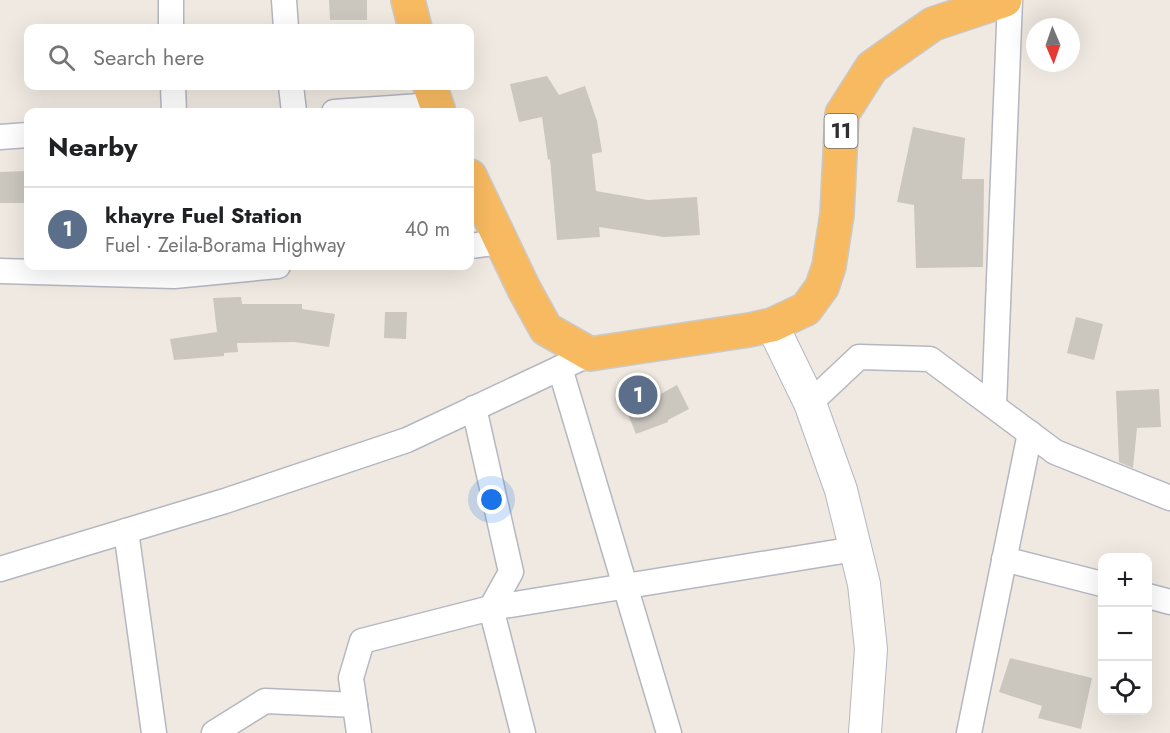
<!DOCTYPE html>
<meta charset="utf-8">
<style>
:root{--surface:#fff;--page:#f6f6f6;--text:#202124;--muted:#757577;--line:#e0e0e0;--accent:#4264fb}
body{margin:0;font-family:Jost,sans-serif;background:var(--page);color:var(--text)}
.controls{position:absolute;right:18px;bottom:18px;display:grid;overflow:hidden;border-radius:12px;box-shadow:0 6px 24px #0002}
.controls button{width:54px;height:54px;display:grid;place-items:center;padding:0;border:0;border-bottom:2px solid var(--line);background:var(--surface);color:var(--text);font:30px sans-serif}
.compass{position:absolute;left:1026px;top:18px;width:54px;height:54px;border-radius:50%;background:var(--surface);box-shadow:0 6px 24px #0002;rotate:178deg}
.you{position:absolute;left:492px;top:500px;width:21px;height:21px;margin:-15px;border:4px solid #fff;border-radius:50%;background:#1a73e8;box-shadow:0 0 0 9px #1a73e833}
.badge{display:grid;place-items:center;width:39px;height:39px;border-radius:50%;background:var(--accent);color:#fff;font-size:20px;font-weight:700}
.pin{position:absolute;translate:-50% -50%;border:3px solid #fff;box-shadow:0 2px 6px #0006}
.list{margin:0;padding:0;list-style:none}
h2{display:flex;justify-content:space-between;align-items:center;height:78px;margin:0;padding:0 24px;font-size:26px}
h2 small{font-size:20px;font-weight:400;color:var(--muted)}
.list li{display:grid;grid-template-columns:39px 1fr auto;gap:18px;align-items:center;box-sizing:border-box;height:84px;padding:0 24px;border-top:2px solid var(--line)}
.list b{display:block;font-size:22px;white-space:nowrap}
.list p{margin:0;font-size:20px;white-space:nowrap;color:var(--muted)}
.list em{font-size:20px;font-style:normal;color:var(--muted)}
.icon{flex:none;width:33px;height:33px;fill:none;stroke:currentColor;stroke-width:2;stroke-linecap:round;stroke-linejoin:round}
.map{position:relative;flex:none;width:1170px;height:733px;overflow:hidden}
.search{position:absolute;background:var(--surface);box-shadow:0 6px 24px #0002;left:24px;top:24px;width:450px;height:66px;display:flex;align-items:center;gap:15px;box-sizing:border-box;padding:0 21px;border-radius:12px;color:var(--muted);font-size:22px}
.panel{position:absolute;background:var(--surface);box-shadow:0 6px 24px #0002;left:24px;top:108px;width:450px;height:162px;border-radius:12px}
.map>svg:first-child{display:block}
.building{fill:#cbc7bf}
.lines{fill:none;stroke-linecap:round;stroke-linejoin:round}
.minor-casing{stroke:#b4b7c1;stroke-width:27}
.tertiary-casing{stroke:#b4b7c1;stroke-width:34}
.trunk-casing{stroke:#c9c9c9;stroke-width:36}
.minor{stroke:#fff;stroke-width:24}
.tertiary{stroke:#fff;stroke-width:32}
.trunk{stroke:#f8ba60;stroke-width:33}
.labels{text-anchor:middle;stroke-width:6;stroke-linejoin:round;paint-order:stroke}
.shield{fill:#fff;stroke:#6d6d6d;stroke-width:1.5}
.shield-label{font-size:20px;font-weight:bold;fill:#2e2e2e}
</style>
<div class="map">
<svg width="1170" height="733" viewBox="0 0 1170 733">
<rect width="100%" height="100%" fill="#efe9e1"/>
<g class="building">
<polygon points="329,0 367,0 367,20 330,20"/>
<polygon points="547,76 559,95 585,86 597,121 602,152 592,154 596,191 648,200 697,197 700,235 664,237 599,227 600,237 557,240 550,159 548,160 542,117 519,122 510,84"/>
<polygon points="913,127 965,138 962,179 984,179 983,267 916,268 914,205 897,202"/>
<polygon points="26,171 27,203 0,203 0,172"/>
<polygon points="241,297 242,304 302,304 302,309 335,314 329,347 294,342 237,343 238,352 224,353 224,356 174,360 170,339 217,332 213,298"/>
<polygon points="385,312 407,312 406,339 384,338"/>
<polygon points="1076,317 1103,324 1094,360 1067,353"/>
<polygon points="652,379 657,396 677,385 689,409 668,420 668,422 636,434 618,390"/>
<polygon points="1159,389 1161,427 1137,428 1133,468 1119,462 1116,391"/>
<polygon points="1010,658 1092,678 1081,729 1038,718 1042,706 999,692"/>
</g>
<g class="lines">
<g class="minor-casing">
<g id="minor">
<polyline points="171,0 171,28"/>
<polyline points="284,0 286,28"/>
<polyline points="173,86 174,112"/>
<polyline points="291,86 294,112"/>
<polyline points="334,112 435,105"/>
<polyline points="0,137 28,135"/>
<polyline points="470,246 502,242"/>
<polyline points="0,271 174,276 278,266"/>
<polyline points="560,368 669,733"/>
<polyline points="810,403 859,357 930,359 1055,452 1170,498"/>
<polyline points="994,406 1010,0"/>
<polyline points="126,531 154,733"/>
<polyline points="1004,559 1102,584"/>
<polyline points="0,569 225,501 407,440 590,354"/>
<polyline points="1148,596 1170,602"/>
<polyline points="214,733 265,701 355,705"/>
<polyline points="359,733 351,678 362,641 491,608 511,572 474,408"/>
<polyline points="523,733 491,608 855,549"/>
<polyline points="969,733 1030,433"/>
</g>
</g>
<g class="tertiary-casing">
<polyline id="tertiary" points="772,325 810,403 841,490 864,584 871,649 865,733"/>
</g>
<g class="trunk-casing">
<g id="trunk">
<polyline points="408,0 415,28"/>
<polyline points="430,86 439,112"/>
<polyline points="470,176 524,289 546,329 590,354 749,330 772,325 806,309 822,287 829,266 837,214 842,114 872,67 933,24 1005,0"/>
</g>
</g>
<use href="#minor" class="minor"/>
<use href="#tertiary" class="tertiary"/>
<use href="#trunk" class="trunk"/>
</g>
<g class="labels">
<rect class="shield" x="824.5" y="114" width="33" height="34" rx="4.5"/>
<g class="shield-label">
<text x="841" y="138">11</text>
</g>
</g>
</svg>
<div class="controls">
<button>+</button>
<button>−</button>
<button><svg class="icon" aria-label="locate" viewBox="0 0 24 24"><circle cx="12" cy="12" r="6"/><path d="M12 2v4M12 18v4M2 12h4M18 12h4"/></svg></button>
</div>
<svg class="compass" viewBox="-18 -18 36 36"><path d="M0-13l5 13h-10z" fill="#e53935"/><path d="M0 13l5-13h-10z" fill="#757577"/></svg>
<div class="you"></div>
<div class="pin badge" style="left:638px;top:395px;background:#5c6f8a">1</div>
<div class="search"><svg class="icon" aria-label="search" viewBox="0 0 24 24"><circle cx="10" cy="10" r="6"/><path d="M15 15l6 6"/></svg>Search here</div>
<section class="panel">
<h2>Nearby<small></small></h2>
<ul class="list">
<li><span class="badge" style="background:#5c6f8a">1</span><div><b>khayre Fuel Station</b><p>Fuel · Zeila-Borama Highway</p></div><em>40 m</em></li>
</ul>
</section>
</div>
